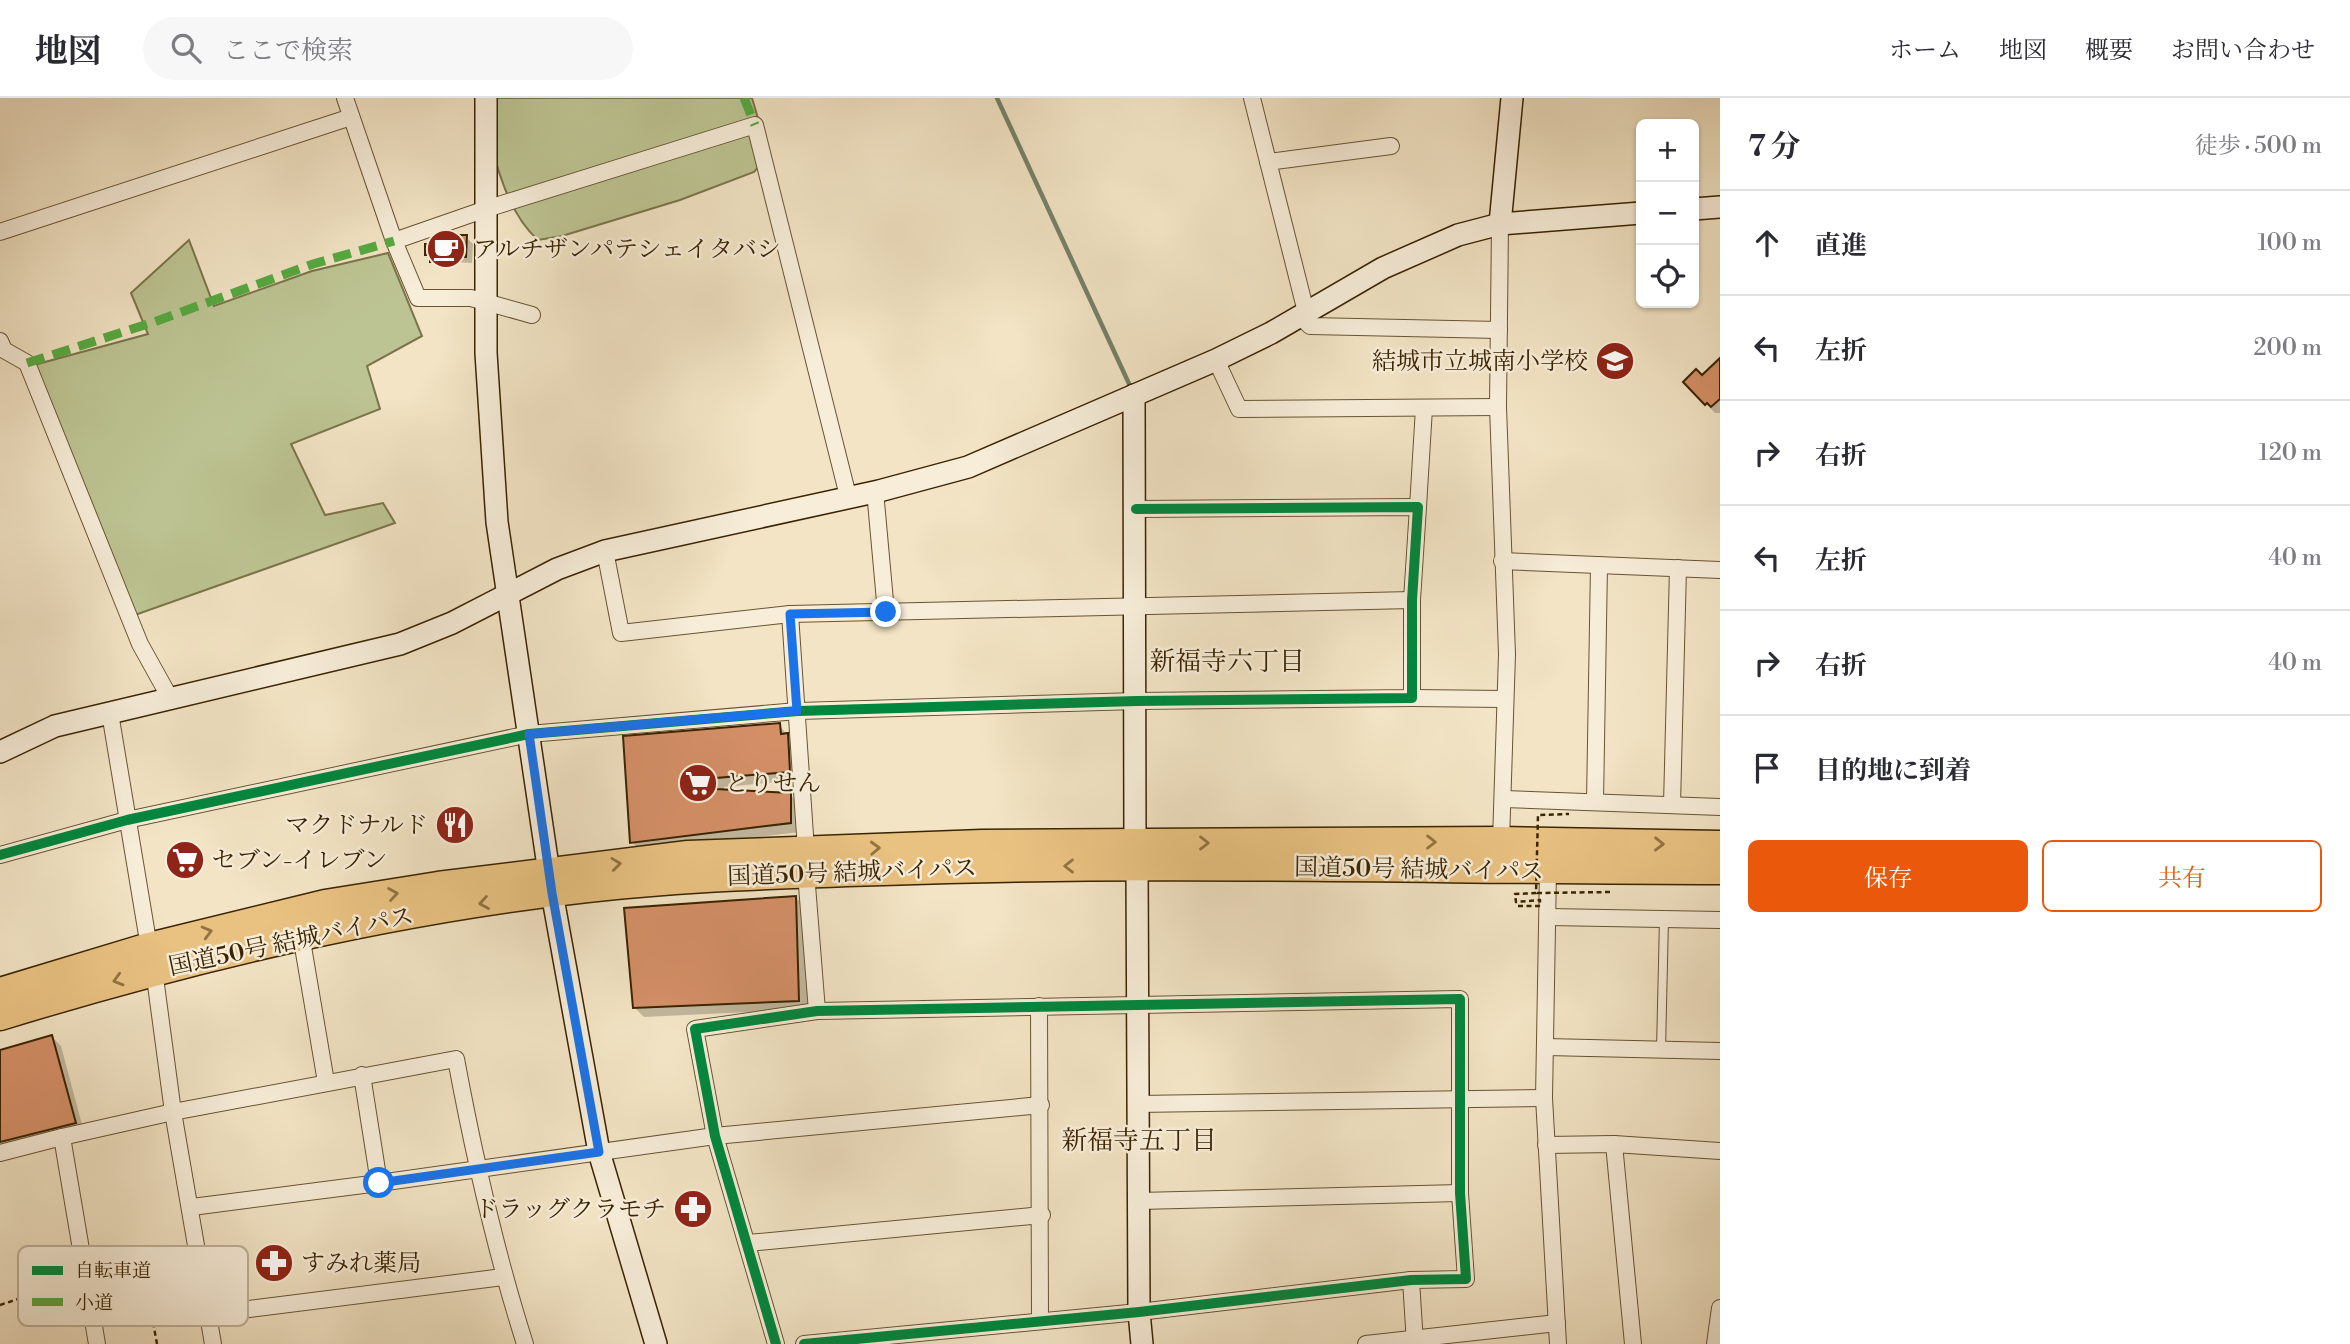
<!DOCTYPE html>
<html lang="ja">
<meta charset="utf-8">
<style>
:root{--surface:#fff;--page:#f7f7f7;--text:#2b2b33;--muted:#7c7c81;--line:#e1e1e2;--accent:#ea580c}
body{margin:0;font-family:"Libre Bodoni","Noto Serif JP",serif;background:var(--page);color:var(--text)}
.controls{position:absolute;right:21px;top:21px;display:grid;overflow:hidden;border-radius:10px;box-shadow:0 2px 5px #0004}
.controls button{width:63px;height:63px;display:grid;place-items:center;padding:0;border:0;border-bottom:2px solid var(--line);background:var(--surface);color:var(--text);font:35px sans-serif}
.stop{position:absolute;width:21px;height:21px;margin:-16px;border:5px solid #1a73e8;border-radius:50%;background:#fff}
.stop.end{background:#1a73e8;border-color:#fff;box-shadow:0 2px 7px #0008}
.list{margin:0;padding:0;list-style:none}
h2{display:flex;justify-content:space-between;align-items:center;height:91px;margin:0;padding:0 28px;font-size:30px}
h2 small{font-size:23px;font-weight:400;color:var(--muted)}
.list li{display:grid;grid-template-columns:46px 1fr auto;gap:21px;align-items:center;box-sizing:border-box;height:105px;padding:0 28px;border-top:2px solid var(--line)}
.list b{display:block;font-size:26px;white-space:nowrap}
.list em{font-size:23px;font-style:normal;color:var(--muted)}
.actions{display:flex;gap:14px;padding:21px 28px}
.actions a{flex:1;padding:16px 0;border:2px solid var(--accent);border-radius:10px;text-align:center;font-size:24px;color:var(--accent)}
.actions .main{background:var(--accent);color:#fff}
.icon{flex:none;width:38px;height:38px;fill:none;stroke:currentColor;stroke-width:2;stroke-linecap:round;stroke-linejoin:round}
.map{position:relative;flex:none;width:1720px;height:1246px;overflow:hidden}
header{display:flex;align-items:center;gap:42px;box-sizing:border-box;height:98px;padding:0 35px;background:var(--surface);border-bottom:2px solid var(--line)}
header strong{font-size:33px}
nav{display:flex;gap:38px;margin-inline-start:auto;font-size:24px}
.search{width:490px;height:63px;background:var(--page);display:flex;align-items:center;gap:18px;box-sizing:border-box;padding:0 24px;border-radius:38px;color:var(--muted);font-size:26px}
main{display:flex}
aside{flex:1;background:var(--surface)}
.map>svg:first-child{display:block}
.green{fill:#bdc493;stroke:#7c744a;stroke-width:2}
.shadow{fill:#0003}
.lines{fill:none;stroke-linecap:round;stroke-linejoin:round}
.stream{stroke:#758169;stroke-width:4.5}
.building{fill:#d48f67;stroke:#3a2400;stroke-width:2}
.lane-casing{stroke:#685431;stroke-width:10}
.street-casing{stroke:#685431;stroke-width:18}
.secondary-casing{stroke:#3a2400;stroke-width:24}
.highway-casing{stroke:#3a2400;stroke-width:31}
.path{stroke:#3a2400;stroke-width:2.5;stroke-dasharray:5 3.5;stroke-linecap:butt}
.lane{stroke:#f7edd9;stroke-width:8}
.street{stroke:#f7edd9;stroke-width:16}
.secondary{stroke:#f7edd9;stroke-width:21}
.highway{stroke:#e9c282;stroke-width:28}
.path-bridge{stroke:#3a2400;stroke-width:2.5;stroke-dasharray:5 3.5;stroke-linecap:butt}
.quiet{stroke:#55aa40;stroke-width:9;stroke-dasharray:18 9;stroke-linecap:butt}
.cycleway-casing{stroke:#f7edd9;stroke-width:15}
.cycleway{stroke:#00873e;stroke-width:10}
.oneway{stroke:#927341}
.route{stroke:#1a73e8;stroke-width:9}
.labels{text-anchor:middle;stroke-width:5;stroke-linejoin:round;paint-order:stroke}
.poi-label{font-size:24px;fill:#3a2400;stroke:#f7edd9;text-anchor:start}
.street-label{font-size:24px;fill:#3a2400;stroke:#f7edd9}
.neighbourhood-label{font-size:26px;fill:#3a2400;stroke:#f7edd9}
.key{fill:#f7edd9;stroke:#beb198;stroke-width:2}
.key-label{font-size:19px;fill:#3a2400}
</style>
<header>
<strong>地図</strong>
<div class="search"><svg class="icon" aria-label="search" viewBox="0 0 24 24"><circle cx="10" cy="10" r="6"/><path d="M15 15l6 6"/></svg>ここで検索</div>
<nav><a>ホーム</a><a>地図</a><a>概要</a><a>お問い合わせ</a></nav>
</header>
<main>
<div class="map">
<svg width="1720" height="1246" viewBox="0 0 1720 1246">
<rect width="100%" height="100%" fill="#f2e4c5"/>
<filter id="stains"><feTurbulence type="fractalNoise" baseFrequency=".00286" numOctaves="4"/><feColorMatrix values="0 0 0 0 .2 0 0 0 0 .09 0 0 0 0 .02 0 0 0 .5 -.17"/></filter>
<radialGradient id="worn" r=".72"><stop offset=".6" stop-color="#630" stop-opacity="0"/><stop offset="1" stop-color="#630" stop-opacity=".3"/></radialGradient>
<g class="green">
<path d="M483,0H752C758,21 772,56 754,74L680,102L562,138L538,142C502,110 490,45 483,0Z"/>
<polygon points="189,142 214,208 312,173 388,155 422,238 367,268 380,311 291,346 325,417 383,405 395,425 135,517 34,267 148,236 131,195"/>
</g>
<g class="shadow">
<polygon points="466,139 473,146 472,165 450,164 450,170 438,170 427,156"/>
<polygon points="1720,263 1720,315 1715,315 1685,284 1702,279"/>
<polygon points="779,627 796,647 799,682 724,689 724,693 790,697 800,706 800,734 641,753 632,744"/>
<polygon points="796,800 805,809 808,911 644,919 635,910"/>
<polygon points="52,939 61,948 84,1034 0,1058 0,954"/>
</g>
<g class="lines">
<polyline class="stream" points="997,0 1131,290"/>
</g>
<g class="building">
<polygon points="444,137 467,137 466,159 444,158 444,164 430,164 430,157 425,157 425,146 431,146 431,141"/>
<polygon points="1720,260 1720,301 1711,309 1707,305 1705,307 1683,284 1696,271 1702,277"/>
<polygon points="780,625 781,636 788,635 790,674 716,680 716,691 791,695 791,725 630,745 623,638"/>
<polygon points="796,798 799,903 633,910 624,810"/>
<polygon points="52,937 76,1025 0,1044 0,952"/>
</g>
<g class="lines">
<g class="lane-casing">
<polyline id="lane" points="1661,952 1664,821"/>
</g>
<g class="street-casing">
<g id="street">
<polyline points="345,0 394,143 418,200 471,200 532,217"/>
<polyline points="1252,0 1306,214"/>
<polyline points="1268,64 1391,48"/>
<polyline points="1500,126 1498,309 1507,556 1501,743"/>
<polyline points="0,134 351,19"/>
<polyline points="394,143 486,111 755,27 848,398"/>
<polyline points="1300,218 1310,228 1499,232"/>
<polyline points="0,243 4,252 27,265 140,546 170,600"/>
<polyline points="1216,262 1239,311 1498,309"/>
<polyline points="875,393 886,514"/>
<polyline points="1418,409 1424,310"/>
<polyline points="605,453 621,535 790,516 1412,502"/>
<polyline points="1502,463 1720,472"/>
<polyline points="790,516 806,752"/>
<polyline points="1412,600 1505,601"/>
<polyline points="110,615 149,849"/>
<polyline points="1503,701 1720,709"/>
<polyline points="1595,704 1599,467"/>
<polyline points="1672,707 1678,470"/>
<polyline points="0,757 127,722 529,636 798,613 1137,603 1412,600 1412,502 1418,409 1136,411"/>
<polyline points="1548,772 1544,1000 1558,1246"/>
<polyline points="806,775 817,913"/>
<polyline points="1548,819 1720,822"/>
<polyline points="301,837 326,984"/>
<polyline points="154,872 173,1014 213,1246"/>
<polyline points="1039,908 1040,1222"/>
<polyline points="1546,949 1720,953"/>
<polyline points="1137,1006 1544,1000"/>
<polyline points="1614,1046 1633,1246"/>
<polyline points="1546,1047 1614,1046 1720,1053"/>
<polyline points="0,1055 62,1039"/>
<polyline points="379,1085 715,1038 1041,1007"/>
<polyline points="1139,1103 1460,1095"/>
<polyline points="192,1109 379,1085 362,977"/>
<polyline points="748,1145 1042,1117"/>
<polyline points="1411,1182 1415,1246"/>
<polyline points="86,1185 201,1165"/>
<polyline points="209,1216 503,1179"/>
<path d="M97,1246L62,1039L173,1014L456,961C474,1058 495,1152 525,1246"/>
<polyline points="776,1246 715,1038 695,931 817,913 1460,901 1460,1095 1466,1181 1411,1182 1139,1214 804,1246"/>
<polyline points="1366,1246 1557,1225"/>
<polyline points="1715,1246 1720,1210"/>
</g>
</g>
<g class="secondary-casing">
<g id="secondary">
<polyline points="486,0 486,255 497,424 552,795 599,1054 656,1246"/>
<polyline points="1694,111 1720,109"/>
<polyline points="1500,126 1512,0"/>
<polyline points="1134,297 1135,746"/>
<polyline points="0,654 55,628 400,546 452,525 557,471 605,453 879,393 968,369 1216,262 1271,235 1383,170 1458,137 1500,126 1641,115"/>
<polyline points="1137,768 1139,1214 1142,1246"/>
</g>
</g>
<g class="highway-casing">
<g id="highway">
<polyline points="0,894 149,849 325,806 438,788 688,757 982,746 1501,743 1720,747"/>
<path d="M0,918C192,859 387,812 587,790C685,779 784,776 883,773C1162,763 1441,772 1720,772"/>
</g>
</g>
<g class="path">
<polyline points="147,1191 157,1246"/>
<polyline points="0,1207 42,1193"/>
</g>
<use href="#lane" class="lane"/>
<use href="#street" class="street"/>
<use href="#secondary" class="secondary"/>
<use href="#highway" class="highway"/>
<g class="path-bridge">
<polyline points="1537,795 1611,794"/>
<polyline points="1518,808 1540,808 1540,802 1516,804 1515,796 1536,795 1538,717 1569,716"/>
</g>
<g class="quiet">
<polyline points="744,0 755,27"/>
<polyline points="27,265 154,224 313,166 394,143"/>
</g>
<g class="cycleway-casing">
<g id="cycleway">
<polyline points="0,757 127,722 529,636 798,613 1137,603 1412,600 1412,502 1418,409 1136,411"/>
<polyline points="776,1246 715,1038 695,931 817,913 1460,901 1460,1095 1466,1181 1411,1182 1139,1214 804,1246"/>
</g>
</g>
<use href="#cycleway" class="cycleway"/>
</g>
<defs><path id="oneway-chevron" d="M-2-3.5L2.5 0L-2 3.5" fill="none" stroke-width="1.6" stroke-linecap="round" stroke-linejoin="round" transform="scale(1.75)"/></defs>
<g class="oneway">
<use href="#oneway-chevron" transform="translate(1431 744)"/>
<use href="#oneway-chevron" transform="translate(1204 745)"/>
<use href="#oneway-chevron" transform="translate(1659 746) rotate(1)"/>
<use href="#oneway-chevron" transform="translate(875 750) rotate(-2)"/>
<use href="#oneway-chevron" transform="translate(616 766) rotate(-7)"/>
<use href="#oneway-chevron" transform="translate(1069 768) rotate(180)"/>
<use href="#oneway-chevron" transform="translate(393 796) rotate(-9)"/>
<use href="#oneway-chevron" transform="translate(484 805) rotate(171)"/>
<use href="#oneway-chevron" transform="translate(207 834) rotate(-15)"/>
<use href="#oneway-chevron" transform="translate(118 882) rotate(164)"/>
</g>
<g class="lines">
<polyline class="route" points="379,1085 599,1054 552,795 529,636 797,613 790,516 886,514"/>
</g>
<defs>
<g id="cafe-disc" transform="scale(2.0125)"><circle r="9.5" fill="#8f2418" stroke="#f7edd9"/><path d="M-5.5-4.5H6V0H3Q3 3.5 0 3.5H-2.5Q-5.5 3.5-5.5 0ZM3-3.2v2h1.7v-2ZM-6 4.5H4V6H-6Z" fill="#fff"/></g>
<g id="school-disc" transform="scale(2.0125)"><circle r="9.5" fill="#8f2418" stroke="#f7edd9"/><path d="M0-5L7-2L0 1L-7-2ZM-4 1L0 2.5L4 1V4Q0 6-4 4Z" fill="#fff"/></g>
<g id="supermarket-disc" transform="scale(2.0125)"><circle r="9.5" fill="#8f2418" stroke="#f7edd9"/><path d="M-6-5.5h2.5l.6 2H6L4.5 2H-2.5L-4.4-4H-6ZM-1.5 3.2a1.3 1.3 0 1 0 .1 0ZM3 3.2a1.3 1.3 0 1 0 .1 0Z" fill="#fff"/></g>
<g id="restaurant-disc" transform="scale(2.0125)"><circle r="9.5" fill="#8f2418" stroke="#f7edd9"/><path d="M-5-6h1v4h1v-4h1v4h1v-4h1v5L-1.5 .5V6h-2V.5L-5-1ZM5-6V6H3V1.5H1.5Q1.5-4 5-6Z" fill="#fff"/></g>
<g id="pharmacy-disc" transform="scale(2.0125)"><circle r="9.5" fill="#8f2418" stroke="#f7edd9"/><path d="M-2-6h4v4h4v4h-4v4h-4v-4h-4v-4h4Z" fill="#fff"/></g>
</defs>
<g fill-rule="evenodd">
<use href="#cafe-disc" x="446" y="151"/>
<use href="#school-disc" x="1615" y="263"/>
<use href="#supermarket-disc" x="698" y="685"/>
<use href="#restaurant-disc" x="455" y="727"/>
<use href="#supermarket-disc" x="185" y="762"/>
<use href="#pharmacy-disc" x="693" y="1111"/>
<use href="#pharmacy-disc" x="274" y="1165"/>
</g>
<g class="labels">
<g class="poi-label">
<text x="473" y="159">アルチザンパテシェイタバシ</text>
<text x="1588" y="271" text-anchor="end">結城市立城南小学校</text>
<text x="725" y="693">とりせん</text>
<text x="428" y="735" text-anchor="end">マクドナルド</text>
<text x="212" y="770">セブン-イレブン</text>
<text x="666" y="1119" text-anchor="end">ドラッグクラモチ</text>
<text x="301" y="1173">すみれ薬局</text>
</g>
<g class="street-label">
<text transform="translate(1419 771) rotate(1)" y="8">国道50号 結城バイパス</text>
<text transform="translate(852 774) rotate(-2)" y="8">国道50号 結城バイパス</text>
<text transform="translate(291 843) rotate(-12)" y="8">国道50号 結城バイパス</text>
</g>
<g class="neighbourhood-label">
<text x="1227" y="572">新福寺六丁目</text>
<text x="1139" y="1051">新福寺五丁目</text>
</g>
</g>
<rect x="18" y="1148" width="230" height="80" rx="10" class="key"/>
<rect x="32" y="1168" width="31" height="9" fill="#00873e"/>
<rect x="32" y="1200" width="31" height="8" fill="#55aa40"/>
<g class="key-label">
<text x="75" y="1179">自転車道</text>
<text x="75" y="1211">小道</text>
</g>
<rect width="100%" height="100%" filter="url(#stains)"/>
<rect width="100%" height="100%" fill="url(#worn)"/>
</svg>
<div class="controls">
<button>+</button>
<button>−</button>
<button><svg class="icon" aria-label="locate" viewBox="0 0 24 24"><circle cx="12" cy="12" r="6"/><path d="M12 2v4M12 18v4M2 12h4M18 12h4"/></svg></button>
</div>
<div class="stop" style="left:379px;top:1085px"></div>
<div class="stop end" style="left:886px;top:514px"></div>
</div>
<aside>
<h2>7 分<small>徒歩 · 500 m</small></h2>
<ul class="list">
<li><svg class="icon" aria-label="ahead" viewBox="0 0 24 24"><path d="M12 20V5M6 11l6-6 6 6"/></svg><div><b>直進</b></div><em>100 m</em></li>
<li><svg class="icon" aria-label="left" viewBox="0 0 24 24"><path d="M17 20v-9H6M10 6l-5 5 5 5"/></svg><div><b>左折</b></div><em>200 m</em></li>
<li><svg class="icon" aria-label="right" viewBox="0 0 24 24"><path d="M7 20v-9h11M14 6l5 5-5 5"/></svg><div><b>右折</b></div><em>120 m</em></li>
<li><svg class="icon" aria-label="left" viewBox="0 0 24 24"><path d="M17 20v-9H6M10 6l-5 5 5 5"/></svg><div><b>左折</b></div><em>40 m</em></li>
<li><svg class="icon" aria-label="right" viewBox="0 0 24 24"><path d="M7 20v-9h11M14 6l5 5-5 5"/></svg><div><b>右折</b></div><em>40 m</em></li>
<li><svg class="icon" aria-label="arrive" viewBox="0 0 24 24"><path d="M6 21V4h12l-3 4 3 4H6"/></svg><div><b>目的地に到着</b></div></li>
</ul>
<div class="actions"><a class="main">保存</a><a>共有</a></div>
</aside>
</main>
